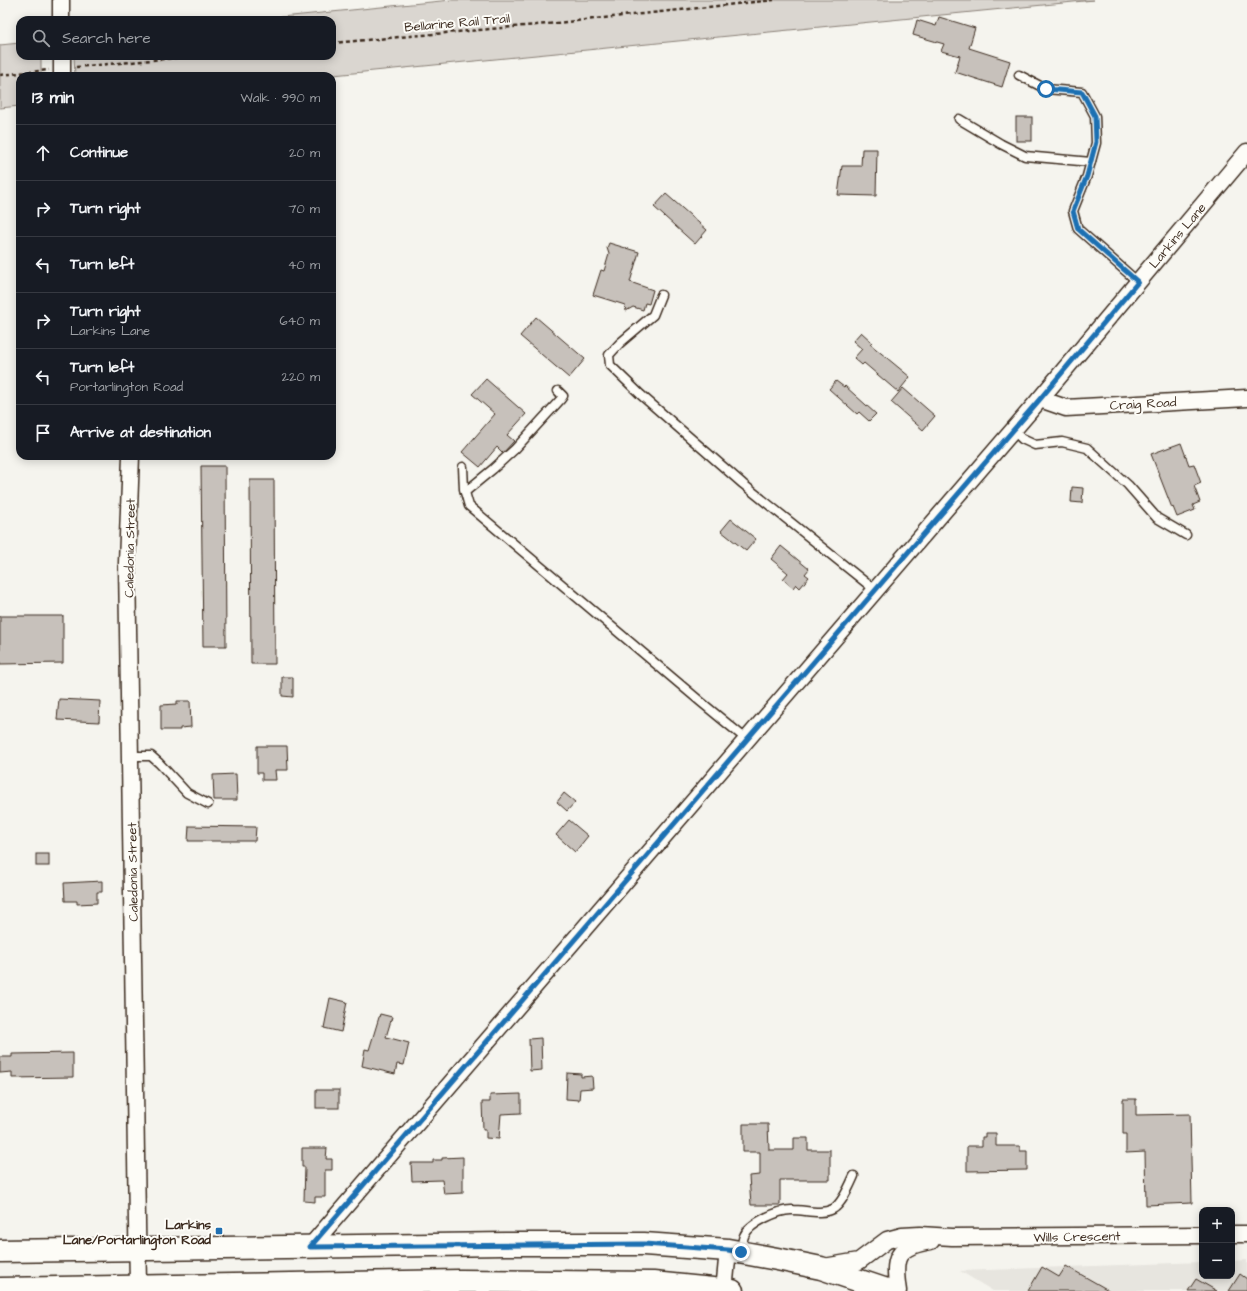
<!DOCTYPE html>
<meta charset="utf-8">
<style>
:root{--surface:#171b24;--page:#20242c;--text:#f1f3f6;--muted:#9ea1a6;--line:#363941}
body{margin:0;font-family:"Architects Daughter",sans-serif;background:var(--page);color:var(--text)}
.controls{position:absolute;right:12px;bottom:12px;display:grid;overflow:hidden;border-radius:8px;box-shadow:0 2px 10px #0003}
.controls button{width:36px;height:36px;display:grid;place-items:center;padding:0;border:0;border-bottom:1px solid var(--line);background:var(--surface);color:var(--text);font:20px sans-serif}
.stop{position:absolute;width:12px;height:12px;margin:-9px;border:3px solid #1f6fb2;border-radius:50%;background:#fff}
.stop.end{background:#1f6fb2;border-color:#fff;box-shadow:0 1px 4px #0008}
.list{margin:0;padding:0;list-style:none}
h2{display:flex;justify-content:space-between;align-items:center;height:52px;margin:0;padding:0 16px;font-size:17px}
h2 small{font-size:13px;font-weight:400;color:var(--muted)}
.list li{display:grid;grid-template-columns:26px 1fr auto;gap:12px;align-items:center;box-sizing:border-box;height:56px;padding:0 16px;border-top:1px solid var(--line)}
.list b{display:block;font-size:15px;white-space:nowrap}
.list p{margin:0;font-size:13px;white-space:nowrap;color:var(--muted)}
.list em{font-size:13px;font-style:normal;color:var(--muted)}
.icon{flex:none;width:22px;height:22px;fill:none;stroke:currentColor;stroke-width:2;stroke-linecap:round;stroke-linejoin:round}
.map{position:relative;flex:none;width:1247px;height:1291px;overflow:hidden}
.search{position:absolute;background:var(--surface);box-shadow:0 2px 10px #0003;left:16px;top:16px;width:320px;height:44px;display:flex;align-items:center;gap:10px;box-sizing:border-box;padding:0 14px;border-radius:12px;color:var(--muted);font-size:15px}
.panel{position:absolute;background:var(--surface);box-shadow:0 2px 10px #0003;left:16px;top:72px;width:320px;height:388px;border-radius:12px}
.map>svg:first-child{display:block}
.built{fill:#e7e5df}
.green{fill:#dad6d0;stroke:#8a8077}
.building{fill:#c7c1bb;stroke:#3b2a1e}
.lines{fill:none;stroke-linecap:round;stroke-linejoin:round}
.service-casing{stroke:#3b2a1e;stroke-width:11}
.minor-casing{stroke:#3b2a1e;stroke-width:19}
.secondary-casing{stroke:#3b2a1e;stroke-width:25}
.path{stroke:#3b2a1e;stroke-width:2.5;stroke-dasharray:4 3;stroke-linecap:butt}
.service{stroke:#fdfcf7;stroke-width:8}
.minor{stroke:#fdfcf7;stroke-width:16}
.secondary{stroke:#fdfcf7;stroke-width:22}
.route{stroke:#1f6fb2;stroke-width:5}
.poi-dot{fill:#1f6fb2;stroke:#fdfcf7;stroke-width:1.5}
.labels{text-anchor:middle;stroke-width:4;stroke-linejoin:round;paint-order:stroke}
.street-label{font-size:13px;fill:#3b2a1e;stroke:#fdfcf7}
.poi-label{font-size:13px;font-weight:bold;fill:#3b2a1e;stroke:#fdfcf7;text-anchor:end}
</style>
<div class="map">
<svg width="1247" height="1291" viewBox="0 0 1247 1291">
<rect width="100%" height="100%" fill="#f5f4ee"/>
<filter id="ink" filterUnits="userSpaceOnUse"><feTurbulence type="fractalNoise" baseFrequency=".025" numOctaves="2"/><feDisplacementMap in="SourceGraphic" scale="8" xChannelSelector="R" yChannelSelector="G"/><feConvolveMatrix kernelMatrix="1 2 1 2 8 2 1 2 1" color-interpolation-filters="sRGB"/></filter>
<g filter="url(#ink)">
<polygon class="built" points="1247,1260 1247,1291 993,1291 960,1271 1202,1262 1202,1276 1232,1276 1232,1261"/>
<g class="green">
<polygon points="451,0 1094,0 323,76 75,76 74,56 332,56 332,20 252,20"/>
<polygon points="20,43 20,56 41,56 41,76 20,76 20,106 0,108 0,45"/>
</g>
<g class="building">
<polygon points="939,17 975,28 969,48 1010,61 1002,87 955,72 960,56 941,51 944,44 913,35 917,20 936,26"/>
<rect x="1016" y="117" width="16" height="24"/>
<polygon points="862,149 877,149 876,196 838,195 842,166 861,166"/>
<polygon points="666,194 707,230 695,244 654,207"/>
<polygon points="609,243 639,252 630,282 653,290 649,304 645,303 643,310 633,307 626,311 625,305 593,295 601,270 604,271 609,254 607,248"/>
<polygon points="536,317 585,359 569,378 520,336"/>
<polygon points="861,332 872,342 870,344 910,377 898,392 864,363 862,365 854,358 862,349 853,341"/>
<polygon points="486,379 526,414 507,435 514,441 503,453 497,447 480,467 462,452 495,414 472,394"/>
<polygon points="836,381 844,387 845,386 876,414 869,421 859,412 857,414 829,389"/>
<polygon points="903,388 935,416 923,430 891,402"/>
<polygon points="1181,443 1189,465 1194,464 1201,483 1194,486 1200,502 1193,505 1195,510 1177,517 1173,507 1172,508 1151,454"/>
<polygon points="201,466 225,466 226,646 203,646"/>
<polygon points="250,480 274,480 275,664 251,664"/>
<polygon points="1072,487 1083,488 1082,503 1071,502"/>
<polygon points="731,519 756,539 746,551 721,531"/>
<polygon points="781,546 809,569 805,574 809,577 800,588 796,584 793,588 783,579 788,573 771,559"/>
<polygon points="0,616 63,616 63,663 0,664"/>
<polygon points="282,677 293,677 293,697 282,696"/>
<polygon points="59,699 100,701 99,722 57,720"/>
<polygon points="177,701 190,701 191,727 180,728 180,730 161,730 161,705 177,704"/>
<polygon points="257,746 287,746 288,770 275,770 276,780 262,780 262,773 257,773"/>
<polygon points="236,774 237,800 214,800 213,775"/>
<polygon points="564,793 575,802 567,811 557,802"/>
<polygon points="569,820 588,836 575,852 556,835"/>
<polygon points="189,826 256,827 255,841 188,841"/>
<rect x="36" y="854" width="13" height="12"/>
<polygon points="102,881 102,892 97,892 97,903 77,904 77,901 65,901 64,883"/>
<polygon points="330,998 347,1002 341,1032 324,1028"/>
<polygon points="380,1014 392,1017 386,1037 409,1043 404,1065 397,1064 395,1074 362,1066 365,1049 369,1050"/>
<polygon points="541,1038 542,1070 530,1071 529,1039"/>
<polygon points="73,1053 73,1077 12,1078 12,1072 0,1073 0,1057 12,1057 12,1054"/>
<polygon points="567,1073 581,1074 581,1077 592,1076 593,1088 580,1089 579,1100 566,1099"/>
<rect x="316" y="1090" width="23" height="18"/>
<polygon points="521,1094 521,1113 501,1114 499,1139 486,1138 486,1130 483,1130 482,1102 490,1102 490,1095"/>
<polygon points="1123,1099 1136,1099 1136,1115 1190,1114 1192,1203 1146,1205 1145,1152 1126,1153 1126,1134 1123,1134"/>
<polygon points="743,1124 768,1124 769,1150 794,1150 794,1138 808,1138 808,1150 830,1150 830,1180 780,1180 780,1205 751,1205 749,1176 760,1175 760,1152 743,1152"/>
<polygon points="985,1133 996,1133 996,1146 1020,1146 1020,1151 1027,1151 1027,1170 967,1171 967,1146 982,1146 982,1137 985,1137"/>
<polygon points="302,1148 327,1148 326,1159 332,1159 332,1170 325,1170 325,1197 315,1197 315,1202 304,1201 305,1167 302,1167"/>
<polygon points="463,1157 463,1193 444,1194 442,1180 412,1181 411,1163 433,1163 433,1160 442,1160 442,1158"/>
<polygon points="1066,1266 1110,1291 1028,1291 1042,1267 1059,1277"/>
<polygon points="1240,1274 1247,1279 1247,1291 1229,1291"/>
<polygon points="1196,1279 1217,1291 1188,1291"/>
</g>
<g class="lines">
<g class="service-casing">
<g id="service">
<polyline points="1019,75 1046,89 1082,92 1095,116 1096,143 1087,176 1073,211 1078,229 1138,282"/>
<polyline points="959,119 1001,144 1025,156 1091,162"/>
<polyline points="661,295 653,315 620,343 609,355 610,365 641,395 743,484 875,590"/>
<polyline points="1013,430 1022,439 1035,445 1062,442 1087,448 1128,485 1157,518 1186,535"/>
<polyline points="463,467 464,489 469,506 701,702 746,739"/>
<polyline points="465,492 493,469 515,449 561,399 563,396 558,391"/>
<polyline points="130,756 151,756 159,763 187,793 208,804"/>
<path d="M741,1251C742,1247 742,1241 744,1236C749,1223 780,1209 793,1210C806,1210 821,1215 833,1209C842,1204 850,1185 854,1176"/>
</g>
</g>
<g class="minor-casing">
<g id="minor">
<polyline points="61,0 61,20"/>
<polyline points="62,56 62,76"/>
<polyline points="1040,399 1066,408 1247,398"/>
<polyline points="131,456 127,563 138,1287"/>
<polyline points="1232,1234 1247,1234"/>
<polyline points="310,1247 1040,399 1247,152"/>
<polyline points="824,1267 859,1261 887,1240 902,1236 920,1235 952,1237 1202,1235"/>
<polyline points="724,1291 728,1250"/>
<path d="M898,1291C893,1258 895,1247 931,1241"/>
</g>
</g>
<g class="secondary-casing">
<g id="secondary">
<polyline points="0,1251 505,1244 644,1244 728,1250 777,1259 821,1268 890,1291"/>
<polyline points="0,1289 460,1281 653,1283 732,1291"/>
</g>
</g>
<g class="path">
<polyline points="332,43 547,24 774,0"/>
<polyline points="76,67 196,56"/>
<polyline points="0,75 49,70"/>
</g>
<use href="#service" class="service"/>
<use href="#minor" class="minor"/>
<use href="#secondary" class="secondary"/>
</g>
</g>
<g class="lines" filter="url(#ink)">
<polyline class="route" points="741,1252 728,1250 644,1244 310,1247 1040,399 1138,282 1078,229 1073,211 1087,176 1096,142 1095,116 1082,92 1046,89"/>
</g>
<rect class="poi-dot" x="215" y="1227" width="8" height="8" rx="2"/>
<g class="labels">
<g class="street-label">
<text transform="translate(457 22) rotate(-5)" y="5">Bellarine Rail Trail</text>
<text transform="translate(1177 235) rotate(-50)" y="5">Larkins Lane</text>
<text transform="translate(1143 403) rotate(-3)" y="5">Craig Road</text>
<text transform="translate(129 548) rotate(-89)" y="5">Caledonia Street</text>
<text transform="translate(132 872) rotate(-91)" y="5">Caledonia Street</text>
<text transform="translate(1077 1236) rotate(-1)" y="5">Wills Crescent</text>
</g>
<g class="poi-label">
<text x="211" y="1229">Larkins<tspan x="211" dy="15">Lane/Portarlington Road</tspan></text>
</g>
</g>
</svg>
<div class="controls">
<button>+</button>
<button>−</button>
</div>
<div class="stop" style="left:1046px;top:89px"></div>
<div class="stop end" style="left:741px;top:1252px"></div>
<div class="search"><svg class="icon" aria-label="search" viewBox="0 0 24 24"><circle cx="10" cy="10" r="6"/><path d="M15 15l6 6"/></svg>Search here</div>
<section class="panel">
<h2>13 min<small>Walk · 990 m</small></h2>
<ul class="list">
<li><svg class="icon" aria-label="ahead" viewBox="0 0 24 24"><path d="M12 20V5M6 11l6-6 6 6"/></svg><div><b>Continue</b></div><em>20 m</em></li>
<li><svg class="icon" aria-label="right" viewBox="0 0 24 24"><path d="M7 20v-9h11M14 6l5 5-5 5"/></svg><div><b>Turn right</b></div><em>70 m</em></li>
<li><svg class="icon" aria-label="left" viewBox="0 0 24 24"><path d="M17 20v-9H6M10 6l-5 5 5 5"/></svg><div><b>Turn left</b></div><em>40 m</em></li>
<li><svg class="icon" aria-label="right" viewBox="0 0 24 24"><path d="M7 20v-9h11M14 6l5 5-5 5"/></svg><div><b>Turn right</b><p>Larkins Lane</p></div><em>640 m</em></li>
<li><svg class="icon" aria-label="left" viewBox="0 0 24 24"><path d="M17 20v-9H6M10 6l-5 5 5 5"/></svg><div><b>Turn left</b><p>Portarlington Road</p></div><em>220 m</em></li>
<li><svg class="icon" aria-label="arrive" viewBox="0 0 24 24"><path d="M6 21V4h12l-3 4 3 4H6"/></svg><div><b>Arrive at destination</b></div></li>
</ul>
</section>
</div>
